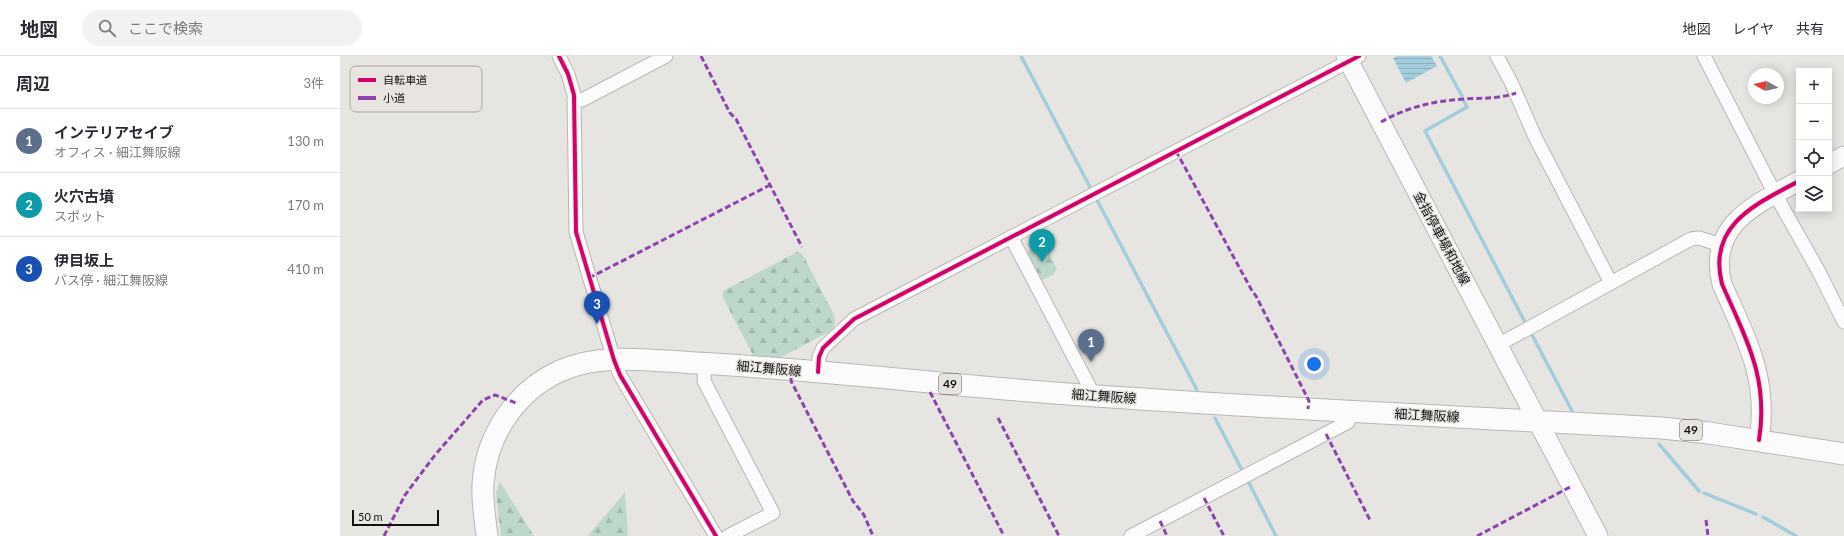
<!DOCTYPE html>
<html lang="ja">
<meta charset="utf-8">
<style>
:root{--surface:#fff;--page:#f2f2f3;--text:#2b2b33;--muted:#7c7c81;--line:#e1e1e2;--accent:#2563eb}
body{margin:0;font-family:Lato,"Noto Sans JP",sans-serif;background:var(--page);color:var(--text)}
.controls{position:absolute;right:12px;top:12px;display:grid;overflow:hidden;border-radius:0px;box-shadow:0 2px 10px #0003}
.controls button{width:36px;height:36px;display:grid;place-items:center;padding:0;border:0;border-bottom:1px solid var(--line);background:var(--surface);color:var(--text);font:20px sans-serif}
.compass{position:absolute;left:1408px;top:12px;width:36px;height:36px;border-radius:50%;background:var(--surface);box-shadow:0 2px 10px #0003;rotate:278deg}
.scale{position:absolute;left:12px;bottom:10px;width:87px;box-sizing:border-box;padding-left:4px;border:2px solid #121110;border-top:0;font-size:11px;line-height:14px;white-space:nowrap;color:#121110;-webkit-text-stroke:3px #e8e5e1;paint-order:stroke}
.you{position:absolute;left:974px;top:308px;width:14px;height:14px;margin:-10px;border:3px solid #fff;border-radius:50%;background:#1a73e8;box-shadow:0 0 0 6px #1a73e833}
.badge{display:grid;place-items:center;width:26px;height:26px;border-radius:50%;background:var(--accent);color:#fff;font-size:13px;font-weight:700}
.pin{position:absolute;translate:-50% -33px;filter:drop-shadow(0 1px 2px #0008)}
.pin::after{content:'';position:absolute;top:21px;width:14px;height:12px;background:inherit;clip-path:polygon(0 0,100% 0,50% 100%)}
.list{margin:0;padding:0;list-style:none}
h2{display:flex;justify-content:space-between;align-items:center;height:52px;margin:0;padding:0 16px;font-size:17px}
h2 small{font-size:13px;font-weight:400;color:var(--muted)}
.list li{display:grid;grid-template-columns:26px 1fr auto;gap:12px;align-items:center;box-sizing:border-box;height:64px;padding:0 16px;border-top:1px solid var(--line)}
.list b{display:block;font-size:15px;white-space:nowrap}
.list p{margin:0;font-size:13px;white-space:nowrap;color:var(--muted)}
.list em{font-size:13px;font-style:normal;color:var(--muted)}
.icon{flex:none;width:22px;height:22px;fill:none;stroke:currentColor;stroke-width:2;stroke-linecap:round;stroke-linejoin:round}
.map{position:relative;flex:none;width:1504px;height:480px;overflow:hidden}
header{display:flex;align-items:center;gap:24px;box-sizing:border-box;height:56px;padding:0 20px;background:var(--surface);border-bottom:1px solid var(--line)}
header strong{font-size:19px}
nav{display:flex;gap:22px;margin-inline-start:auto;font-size:14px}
.search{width:280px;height:36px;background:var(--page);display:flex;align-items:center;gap:10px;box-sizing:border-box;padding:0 14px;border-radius:22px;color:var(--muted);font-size:15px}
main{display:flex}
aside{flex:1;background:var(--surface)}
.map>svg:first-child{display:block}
.forest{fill:url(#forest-firs)}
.water{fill:url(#water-rules)}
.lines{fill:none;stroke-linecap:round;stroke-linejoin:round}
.stream{stroke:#a3cddc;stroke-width:3.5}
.street-casing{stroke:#b9b7b5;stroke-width:15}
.secondary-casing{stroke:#b9b7b5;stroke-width:21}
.primary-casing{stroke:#b9b7b5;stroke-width:23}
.street{stroke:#fbfbfb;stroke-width:13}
.secondary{stroke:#fbfbfb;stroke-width:19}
.primary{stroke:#fbfbfb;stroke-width:21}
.quiet{stroke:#8e44ad;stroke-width:3;stroke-dasharray:6 3;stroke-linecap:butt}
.cycleway-casing{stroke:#e8e5e1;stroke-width:6}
.cycleway{stroke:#d6006c;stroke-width:4}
.labels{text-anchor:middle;stroke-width:3;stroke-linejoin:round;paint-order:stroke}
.shield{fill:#e8e5e1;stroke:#52514f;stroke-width:1}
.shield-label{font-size:12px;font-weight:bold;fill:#121110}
.street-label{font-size:13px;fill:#121110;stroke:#e8e5e1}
.key{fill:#e8e5e1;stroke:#a8a5a2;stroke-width:1}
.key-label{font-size:11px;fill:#121110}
</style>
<header>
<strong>地図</strong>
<div class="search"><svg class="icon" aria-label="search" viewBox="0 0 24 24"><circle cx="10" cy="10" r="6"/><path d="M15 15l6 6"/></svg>ここで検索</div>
<nav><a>地図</a><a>レイヤ</a><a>共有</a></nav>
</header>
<main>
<aside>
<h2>周辺<small>3件</small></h2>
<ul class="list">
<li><span class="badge" style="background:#5c6f8a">1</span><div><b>インテリアセイブ</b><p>オフィス · 細江舞阪線</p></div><em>130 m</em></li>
<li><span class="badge" style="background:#0f9aa8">2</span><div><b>火穴古墳</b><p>スポット</p></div><em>170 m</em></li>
<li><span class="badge" style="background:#1a4fb4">3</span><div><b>伊目坂上</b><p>バス停 · 細江舞阪線</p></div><em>410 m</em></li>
</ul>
</aside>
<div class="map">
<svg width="1504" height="480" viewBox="0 0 1504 480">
<defs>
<pattern id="forest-firs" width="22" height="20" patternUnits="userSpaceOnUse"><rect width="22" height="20" fill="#bdd8ca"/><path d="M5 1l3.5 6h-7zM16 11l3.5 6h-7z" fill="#a1b8ac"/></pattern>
<pattern id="water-rules" width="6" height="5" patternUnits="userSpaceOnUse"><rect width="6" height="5" fill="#a3cddc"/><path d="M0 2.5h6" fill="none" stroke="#8bafbc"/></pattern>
</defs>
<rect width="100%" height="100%" fill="#e7e5e2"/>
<g class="forest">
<polygon points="701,188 707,191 717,213 713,219 702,224 698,223 686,199 690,193"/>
<path d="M457,196L461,197L464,201L494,259C496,266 495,271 489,276L439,302L435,303L414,301L383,242V235Z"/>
<polygon points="160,426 194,480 161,480 156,437"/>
<polygon points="285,436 288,480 248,480"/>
</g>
<polygon class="water" points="1057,0 1091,0 1097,10 1066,27 1053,2"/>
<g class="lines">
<g class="stream">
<polyline points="681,0 751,133"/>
<polyline points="1100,0 1122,40"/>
<polyline points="1124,45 1127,51 1085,75 1187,270"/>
<polyline points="756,142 857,334"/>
<polyline points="1190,275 1232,355"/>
<polyline points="875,362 903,416"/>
<polyline points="1319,388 1359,435"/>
<polyline points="908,425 936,480"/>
<polyline points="1364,437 1416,458"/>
<polyline points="1423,461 1456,480"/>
</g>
<g class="street-casing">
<g id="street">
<polyline points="219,0 228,18 234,39 236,176 274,304 280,319 376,480"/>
<polyline points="1157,0 1171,26 1196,83 1271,227"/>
<polyline points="1364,0 1435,138 1479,216 1504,266"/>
<polyline points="234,44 242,44 326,0"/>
<polyline points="671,181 750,332 750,339"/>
<polyline points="1158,289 1351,183 1359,182 1381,189"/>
<polyline points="365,308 364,325 433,457 388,480"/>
<polyline points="478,316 479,301 483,292 514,263 1019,0"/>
<polyline points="791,480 1008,366 1009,355"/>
</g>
</g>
<g class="secondary-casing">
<g id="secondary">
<polyline points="1006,0 1258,480"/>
<polyline points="1489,108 1504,100"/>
<path d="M1419,384C1429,322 1406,283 1382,228C1367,169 1416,148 1459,125"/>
</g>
</g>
<g class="primary-casing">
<path id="primary" d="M147,480C145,463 142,445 143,428C146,379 176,335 220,315C262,296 312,305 356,307C472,313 587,327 702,336C908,352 1115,360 1322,372L1369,377L1504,398"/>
</g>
<use href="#street" class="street"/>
<use href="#secondary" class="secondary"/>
<use href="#primary" class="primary"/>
<g class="quiet">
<polyline points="361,0 390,57 396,63 462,191"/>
<path d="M1041,66C1067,51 1094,45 1124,43C1142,42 1158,43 1176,37"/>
<polyline points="836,95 911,233 916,240 969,345 968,353"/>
<polyline points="249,222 430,129"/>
<polyline points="452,313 451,325 513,445 524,459 533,480"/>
<polyline points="590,336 664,480"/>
<polyline points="658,362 719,480"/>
<polyline points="986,378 1030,464"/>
<polyline points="864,442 884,480"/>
<polyline points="1366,464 1368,480"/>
<polyline points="820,465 827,480"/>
<polyline points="44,480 65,439 95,399 143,344 155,339 176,347"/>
<polyline points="1137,480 1232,430"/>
</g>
<g class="cycleway-casing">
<g id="cycleway">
<polyline points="219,0 228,18 234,39 236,176 274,304 280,319 376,480"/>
<polyline points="478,316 479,301 483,292 514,263 1019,0"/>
<path d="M1419,384C1429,322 1406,283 1382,228C1367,169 1416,148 1459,125"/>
</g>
</g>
<use href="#cycleway" class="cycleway"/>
</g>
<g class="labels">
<g class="shield">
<rect x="599" y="318" width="22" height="20" rx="3"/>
<rect x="1340" y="364" width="22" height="20" rx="3"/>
</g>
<g class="shield-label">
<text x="610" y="332">49</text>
<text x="1351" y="378">49</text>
</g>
<g class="street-label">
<text transform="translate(1102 182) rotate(62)" y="5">金指停車場和地線</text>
<text transform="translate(429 312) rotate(5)" y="5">細江舞阪線</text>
<text transform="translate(764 340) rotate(4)" y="5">細江舞阪線</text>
<text transform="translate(1087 359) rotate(3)" y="5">細江舞阪線</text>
</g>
</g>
<rect x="10" y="10" width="132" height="46" rx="6" class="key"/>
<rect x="18" y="22" width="18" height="4" fill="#d6006c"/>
<rect x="18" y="40" width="18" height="4" fill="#8e44ad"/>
<g class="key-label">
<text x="43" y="28">自転車道</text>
<text x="43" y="46">小道</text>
</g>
</svg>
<div class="controls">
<button>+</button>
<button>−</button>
<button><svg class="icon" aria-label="locate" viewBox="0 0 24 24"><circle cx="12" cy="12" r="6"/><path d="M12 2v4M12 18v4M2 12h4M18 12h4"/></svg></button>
<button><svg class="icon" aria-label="layers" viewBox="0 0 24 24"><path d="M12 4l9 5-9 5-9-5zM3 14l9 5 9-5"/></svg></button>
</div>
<svg class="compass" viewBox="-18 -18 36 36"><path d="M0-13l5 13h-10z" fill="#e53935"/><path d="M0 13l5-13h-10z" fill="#7c7c81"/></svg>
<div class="scale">50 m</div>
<div class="you"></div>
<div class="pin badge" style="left:751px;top:306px;background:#5c6f8a">1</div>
<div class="pin badge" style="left:702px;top:206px;background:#0f9aa8">2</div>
<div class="pin badge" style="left:257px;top:268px;background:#1a4fb4">3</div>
</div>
</main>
